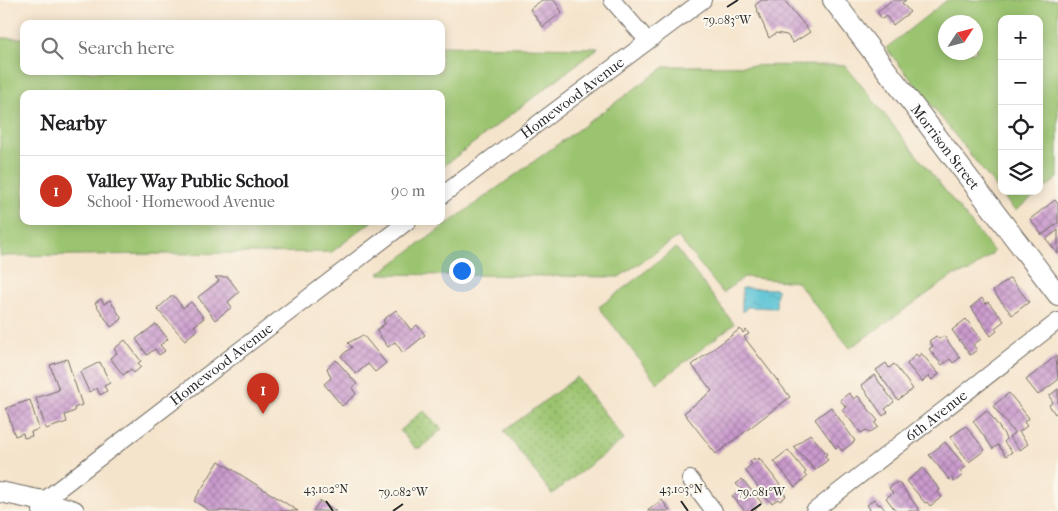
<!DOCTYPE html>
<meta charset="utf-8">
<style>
:root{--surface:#fff;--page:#f6f6f6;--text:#202124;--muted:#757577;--line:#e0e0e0;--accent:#c8321e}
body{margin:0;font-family:"IM FELL French Canon",serif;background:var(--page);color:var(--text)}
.controls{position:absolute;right:15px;top:15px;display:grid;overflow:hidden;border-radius:10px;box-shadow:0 2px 12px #0003}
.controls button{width:45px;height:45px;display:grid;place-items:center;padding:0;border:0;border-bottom:1px solid var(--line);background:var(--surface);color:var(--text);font:25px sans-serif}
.compass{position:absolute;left:938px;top:15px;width:45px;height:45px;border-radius:50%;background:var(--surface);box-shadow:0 2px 12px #0003;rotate:54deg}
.you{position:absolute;left:461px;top:270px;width:18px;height:18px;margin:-12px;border:4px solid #fff;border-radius:50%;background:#1a73e8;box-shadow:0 0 0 8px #1a73e833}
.badge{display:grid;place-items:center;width:32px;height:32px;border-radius:50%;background:var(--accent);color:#fff;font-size:16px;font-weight:700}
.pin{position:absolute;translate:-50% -41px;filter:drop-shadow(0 1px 2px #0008)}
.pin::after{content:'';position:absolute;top:26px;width:18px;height:15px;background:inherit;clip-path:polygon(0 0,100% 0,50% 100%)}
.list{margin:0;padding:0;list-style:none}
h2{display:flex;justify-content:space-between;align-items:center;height:65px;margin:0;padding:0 20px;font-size:21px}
h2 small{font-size:16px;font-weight:400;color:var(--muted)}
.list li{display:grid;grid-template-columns:32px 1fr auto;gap:15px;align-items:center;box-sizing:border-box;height:70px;padding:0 20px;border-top:1px solid var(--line)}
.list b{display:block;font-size:19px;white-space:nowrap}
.list p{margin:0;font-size:16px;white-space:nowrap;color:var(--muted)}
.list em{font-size:16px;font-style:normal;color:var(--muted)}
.icon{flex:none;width:28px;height:28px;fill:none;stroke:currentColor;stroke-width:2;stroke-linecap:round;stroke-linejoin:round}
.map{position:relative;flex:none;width:1058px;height:511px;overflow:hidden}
.search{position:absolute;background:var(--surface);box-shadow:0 2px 12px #0003;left:20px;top:20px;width:425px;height:55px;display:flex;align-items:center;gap:12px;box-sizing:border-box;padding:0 18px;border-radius:10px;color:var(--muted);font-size:19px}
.panel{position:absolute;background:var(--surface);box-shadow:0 2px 12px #0003;left:20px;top:90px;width:425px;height:135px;border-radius:10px}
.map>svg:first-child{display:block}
.green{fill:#9bc470;stroke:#63784e;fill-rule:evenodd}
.park{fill:url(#park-dots);stroke:#63784e}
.water{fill:url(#water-ripples);stroke:#427680}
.building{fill:url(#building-cross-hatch)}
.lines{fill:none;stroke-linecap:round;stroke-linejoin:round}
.minor-casing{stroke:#726c63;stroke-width:18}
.tertiary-casing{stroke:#726c63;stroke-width:22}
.minor{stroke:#fff;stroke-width:16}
.tertiary{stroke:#fff;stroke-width:20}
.ticks{fill:none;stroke:#2b2b2b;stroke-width:2}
.labels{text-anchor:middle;stroke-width:4;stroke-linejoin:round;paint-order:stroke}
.street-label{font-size:15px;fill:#2b2b2b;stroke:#fbf7ec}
.ticks-label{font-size:12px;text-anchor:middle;fill:#2b2b2b;stroke:#fbf7ec;stroke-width:4;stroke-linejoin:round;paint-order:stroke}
</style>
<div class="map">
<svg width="1058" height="511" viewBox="0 0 1058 511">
<defs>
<pattern id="park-dots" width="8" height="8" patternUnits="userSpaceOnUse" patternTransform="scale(1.25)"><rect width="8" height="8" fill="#9bc470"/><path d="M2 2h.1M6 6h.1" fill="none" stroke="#7f9f5c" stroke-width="1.8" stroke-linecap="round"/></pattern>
<pattern id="water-ripples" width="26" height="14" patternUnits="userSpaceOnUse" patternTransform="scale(1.25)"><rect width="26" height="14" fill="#58c2d4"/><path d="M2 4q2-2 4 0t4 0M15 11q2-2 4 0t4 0" fill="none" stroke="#499eac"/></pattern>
<pattern id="building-cross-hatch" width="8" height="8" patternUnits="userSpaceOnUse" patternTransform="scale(1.25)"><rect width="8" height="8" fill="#ca9acd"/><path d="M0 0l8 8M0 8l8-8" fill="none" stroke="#a47ea7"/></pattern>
</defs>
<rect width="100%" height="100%" fill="#fbf7ec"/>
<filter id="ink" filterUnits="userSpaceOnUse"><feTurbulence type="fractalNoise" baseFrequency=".02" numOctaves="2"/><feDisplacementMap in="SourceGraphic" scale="10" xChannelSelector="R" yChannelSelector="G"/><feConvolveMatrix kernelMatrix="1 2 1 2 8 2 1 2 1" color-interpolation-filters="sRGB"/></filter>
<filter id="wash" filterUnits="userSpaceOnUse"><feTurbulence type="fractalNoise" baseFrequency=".0096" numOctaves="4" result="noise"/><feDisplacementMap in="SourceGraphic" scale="20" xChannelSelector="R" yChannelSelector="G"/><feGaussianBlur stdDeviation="1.12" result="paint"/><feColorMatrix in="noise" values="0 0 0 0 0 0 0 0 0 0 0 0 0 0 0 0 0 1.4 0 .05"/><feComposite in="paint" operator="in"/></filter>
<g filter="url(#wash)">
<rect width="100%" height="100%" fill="#f5e4cc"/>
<g class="green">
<path d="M947,0H1058V178L1015,211L886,48ZM1002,19H1039V191H1002ZM976,22V52H946V22Z"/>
<polygon points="0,38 24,38 24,71 441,71 441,46 598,48 441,168 441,94 24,94 24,221 372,221 332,252 0,256"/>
<polygon points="845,65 994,252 969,272 954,275 850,348 797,282 744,277 723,293 678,237 619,277 378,274 666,66"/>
<polygon points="676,248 734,324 657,383 599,307"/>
</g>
<g class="park">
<polygon points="577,377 624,439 552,494 504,431"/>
<polygon points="423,410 442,429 421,448 415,448 400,431"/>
</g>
<polygon class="water" points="742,288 777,289 776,308 746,307 745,311 742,311"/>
<g id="blocks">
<g class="building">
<polygon points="542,0 554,0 562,12 543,27 530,9"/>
<polygon points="762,0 784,0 810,32 793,43 787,35 776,33 769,38 755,5"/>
<polygon points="892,0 906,0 902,3 910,12 893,25 886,16 882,19 877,12"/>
<polygon points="1055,200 1058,204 1058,223 1042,235 1030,219"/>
<polygon points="1058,230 1058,254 1046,239"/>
<polygon points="215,277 228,277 239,292 228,302 232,307 215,320 198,297 219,281"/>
<polygon points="1010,278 1029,302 1012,315 993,291"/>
<polygon points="173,295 183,308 191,302 204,318 194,326 197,330 185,340 157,309"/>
<polygon points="982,298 986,304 988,302 1004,321 995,328 997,331 991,336 971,307"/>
<polygon points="101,299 104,304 110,300 122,319 111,327 95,303"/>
<polygon points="396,310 411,330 417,325 425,335 403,353 395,342 388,347 376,330 385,324 383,320"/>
<polygon points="966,319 981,339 973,345 977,350 970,355 952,330"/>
<polygon points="156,324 168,339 160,345 165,351 159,355 155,349 147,355 136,339"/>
<polygon points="740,329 743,333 746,330 749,334 744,337 790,397 716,454 684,413 712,391 692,365"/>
<polygon points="363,335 386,363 375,372 368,364 356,374 341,356 352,347 348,343"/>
<polygon points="936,336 939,339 944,336 960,358 953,363 950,359 942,365 929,349 933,346 929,341"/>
<polygon points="125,340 141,361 138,363 141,367 134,373 131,369 123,375 110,358 117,353 114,349"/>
<polygon points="921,353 939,374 932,380 929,376 922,382 907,364 916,354 918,357"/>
<polygon points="1056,356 1058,380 1038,395 1026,380"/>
<polygon points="67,359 82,405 74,408 75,411 65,415 67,422 46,429 36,398 59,390 50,365"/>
<polygon points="336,360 357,384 352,388 356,394 342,406 324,384 331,378 327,368"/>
<polygon points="100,362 110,383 104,386 107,391 100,395 97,388 89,392 80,372"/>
<polygon points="886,363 889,368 894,364 913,389 898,400 876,370"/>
<polygon points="874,375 894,402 885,409 888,412 883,416 861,385"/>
<polygon points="1058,389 1058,412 1055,414 1049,405 1053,402 1049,396"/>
<polygon points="849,393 854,399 858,396 878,421 875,423 878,427 869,433 866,430 861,433 842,410 846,407 840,400"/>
<polygon points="1009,393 1029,418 1024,422 1027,426 1019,432 1028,444 1020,450 1009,437 1014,433 993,406"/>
<polygon points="30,400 39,429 31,432 32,436 24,438 23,433 15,436 6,408"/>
<polygon points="831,407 855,441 842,451 838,446 836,448 815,419"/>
<polygon points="987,410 1004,434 1006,440 1004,442 1012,452 1006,456 998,445 993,449 973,421"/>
<polygon points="966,426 985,450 969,462 950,437"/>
<polygon points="810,434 827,454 825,456 828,460 815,470 794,447"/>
<polygon points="945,442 966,467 960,471 963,475 954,482 952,478 950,480 929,455"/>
<polygon points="788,450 806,472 804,474 807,477 795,487 774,461"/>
<polygon points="754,458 756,461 759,458 784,490 782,491 786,496 780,501 778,499 772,503 768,500 745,470 752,464 750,462"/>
<polygon points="219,461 298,511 210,511 194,501"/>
<polygon points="923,468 940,490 938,492 942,497 930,506 927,502 925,503 907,481"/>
<polygon points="742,479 762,503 754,511 745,511 732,496 741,489 736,484"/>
<polygon points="897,482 901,485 920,511 896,511 886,498 893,493 889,488"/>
<polygon points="874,499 879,505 880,504 886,511 868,511 870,509 867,505"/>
<polygon points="662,500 670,511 647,511"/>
<polygon points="320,501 336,511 313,511"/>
</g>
</g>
</g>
<g filter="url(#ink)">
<use href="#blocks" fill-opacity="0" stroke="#726c63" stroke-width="1"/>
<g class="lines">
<g class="minor-casing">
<g id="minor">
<polyline points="612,0 647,40"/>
<path id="s1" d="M441,196L703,0"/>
<polyline points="690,479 714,511"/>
<path id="s2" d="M41,511L43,501L408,221"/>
<path id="s3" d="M814,511L1058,321"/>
</g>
</g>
<g class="tertiary-casing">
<g id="tertiary">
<path id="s4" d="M833,0L1058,295"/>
<polyline points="0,492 43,501 74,511"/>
</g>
</g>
<use href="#minor" class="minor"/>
<use href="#tertiary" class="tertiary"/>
</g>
</g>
<path class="ticks" d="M727,7L738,0M326,501L333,511M681,501L688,511M393,511L403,504M751,511L761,504"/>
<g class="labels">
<g class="street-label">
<text dy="5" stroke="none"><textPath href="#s1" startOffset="164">Homewood Avenue</textPath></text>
<text dy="5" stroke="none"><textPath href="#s4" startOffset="185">Morrison Street</textPath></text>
<text dy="5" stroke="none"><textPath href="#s2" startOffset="235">Homewood Avenue</textPath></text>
<text dy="5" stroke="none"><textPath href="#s3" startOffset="155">6th Avenue</textPath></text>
</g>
</g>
<g class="ticks-label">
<text x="727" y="24">79.083°W</text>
<text x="326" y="493">43.102°N</text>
<text x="681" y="493">43.103°N</text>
<text x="403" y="496">79.082°W</text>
<text x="761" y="496">79.081°W</text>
</g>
</svg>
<div class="controls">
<button>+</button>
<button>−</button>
<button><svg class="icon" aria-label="locate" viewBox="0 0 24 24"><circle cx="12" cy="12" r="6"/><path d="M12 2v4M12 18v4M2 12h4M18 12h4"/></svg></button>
<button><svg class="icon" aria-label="layers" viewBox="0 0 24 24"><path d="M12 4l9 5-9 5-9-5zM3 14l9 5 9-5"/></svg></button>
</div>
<svg class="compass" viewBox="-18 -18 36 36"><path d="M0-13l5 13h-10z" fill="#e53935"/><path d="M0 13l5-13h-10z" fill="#757577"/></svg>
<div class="you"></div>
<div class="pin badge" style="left:263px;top:414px">1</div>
<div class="search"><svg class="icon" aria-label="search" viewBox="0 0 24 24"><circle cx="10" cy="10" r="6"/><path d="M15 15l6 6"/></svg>Search here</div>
<section class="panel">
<h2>Nearby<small></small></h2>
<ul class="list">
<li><span class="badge">1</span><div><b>Valley Way Public School</b><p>School · Homewood Avenue</p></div><em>90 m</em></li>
</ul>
</section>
</div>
